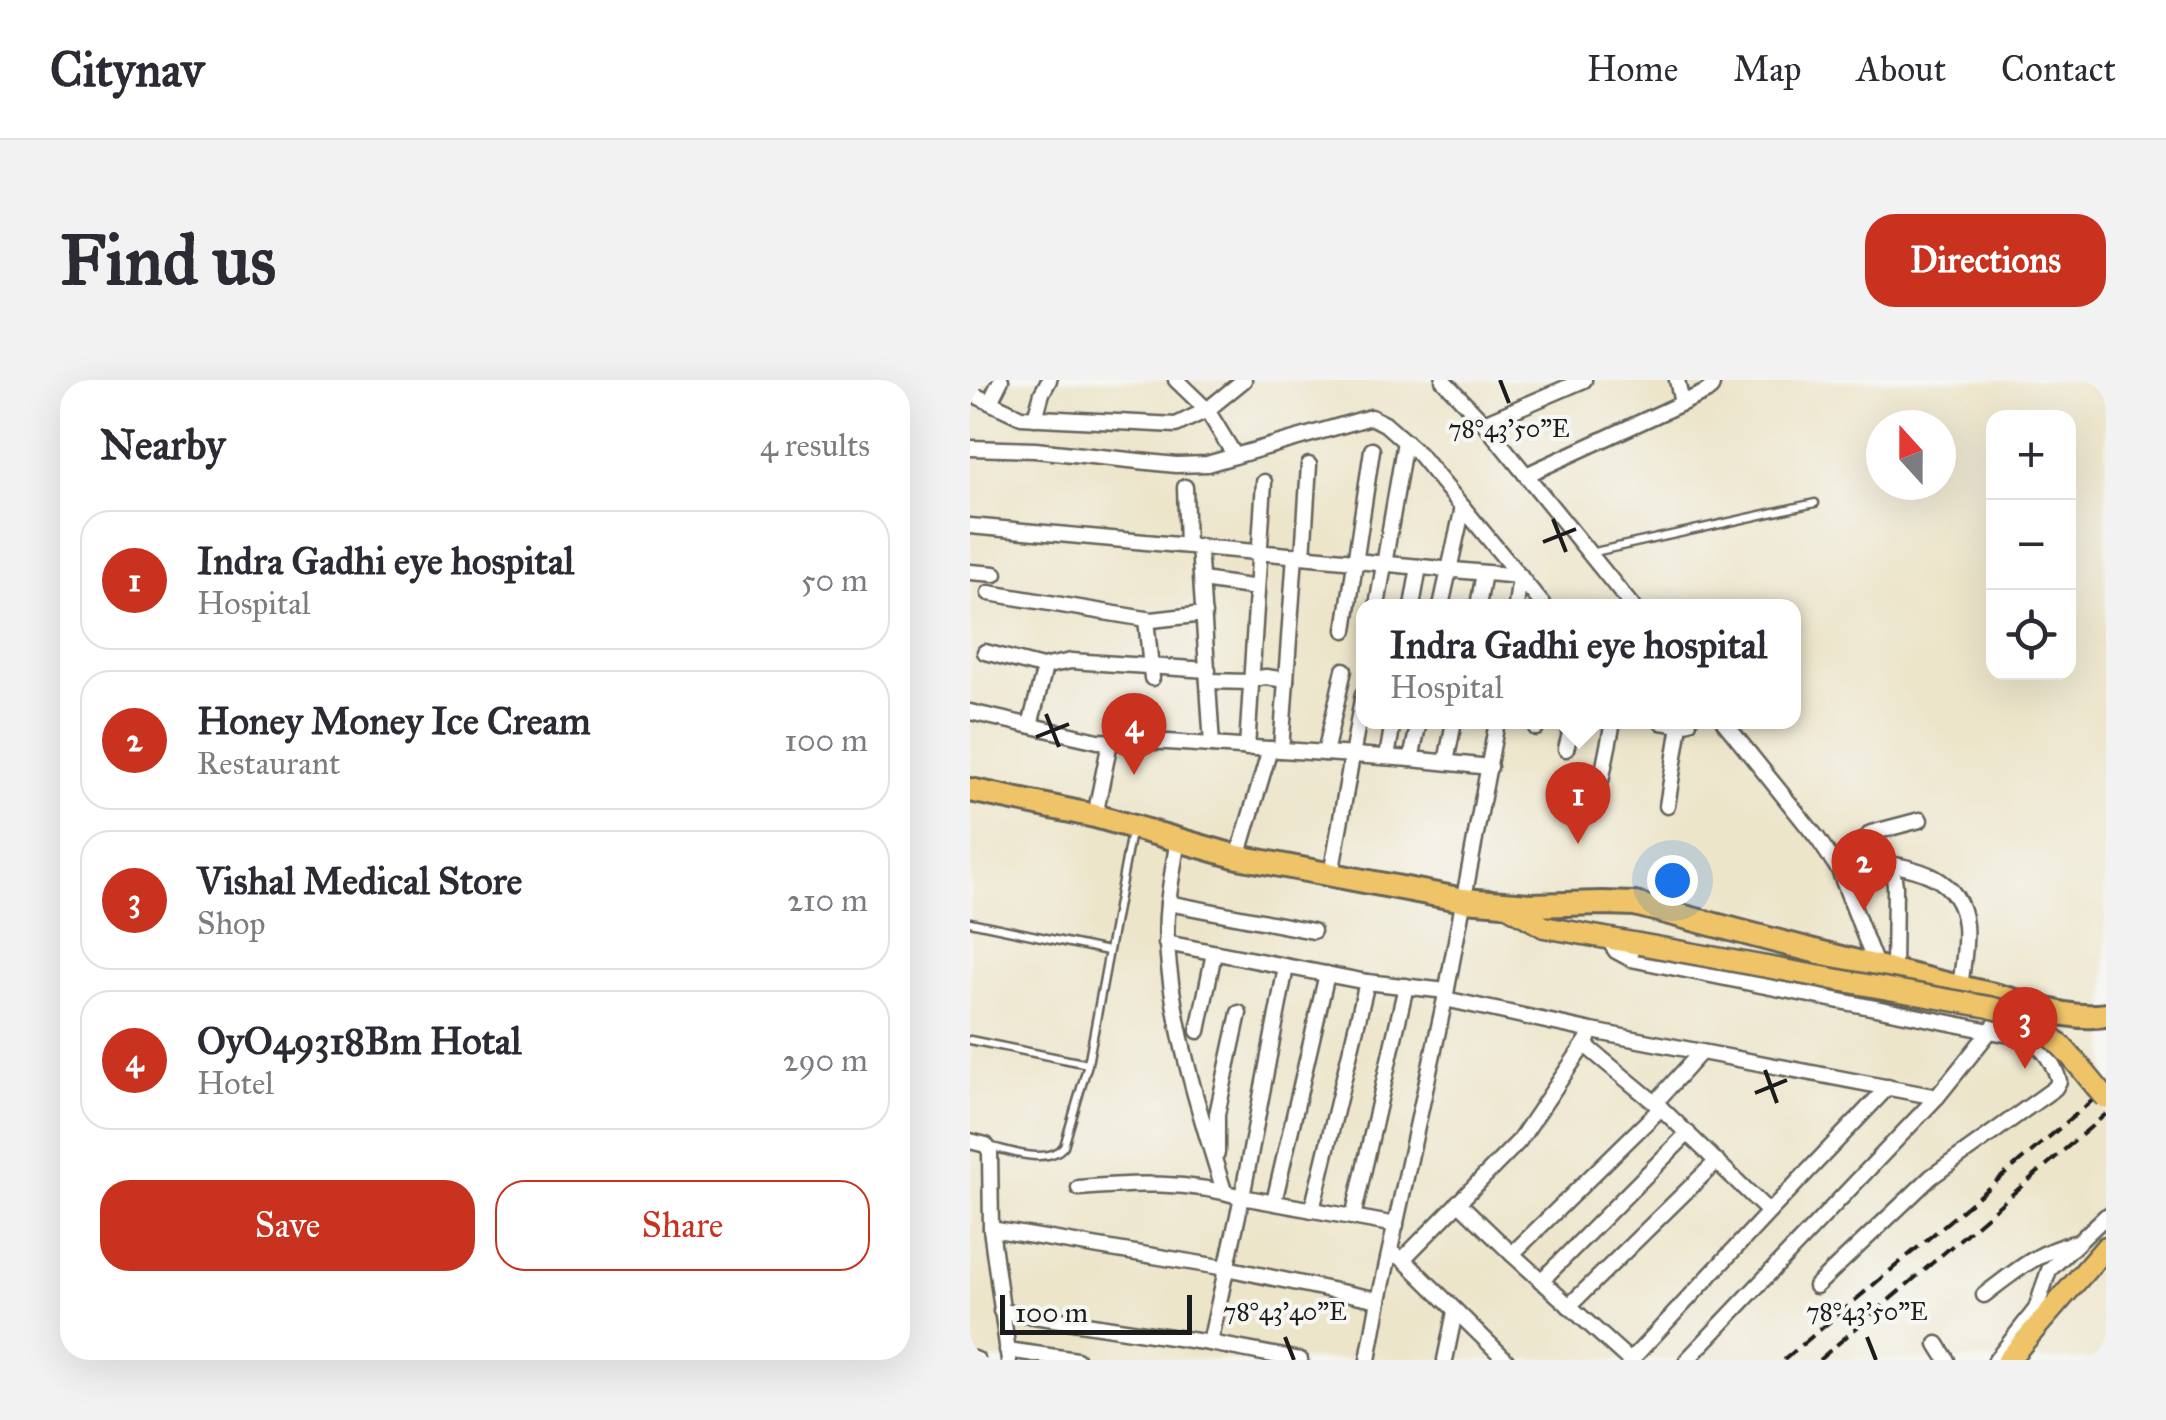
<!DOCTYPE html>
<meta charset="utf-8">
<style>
:root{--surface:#fff;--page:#f2f2f3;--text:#2b2b33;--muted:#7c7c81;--line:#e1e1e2;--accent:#c8321e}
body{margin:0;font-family:"IM FELL Great Primer",serif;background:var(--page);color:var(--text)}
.controls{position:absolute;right:30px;top:30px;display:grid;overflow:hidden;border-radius:20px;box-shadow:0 10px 40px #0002}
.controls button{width:90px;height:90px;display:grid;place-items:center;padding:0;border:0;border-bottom:2px solid var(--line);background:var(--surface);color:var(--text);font:50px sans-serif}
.compass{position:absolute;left:896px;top:30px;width:90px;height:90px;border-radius:50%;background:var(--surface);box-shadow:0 10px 40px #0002;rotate:339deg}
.scale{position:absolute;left:30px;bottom:25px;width:192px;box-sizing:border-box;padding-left:10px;border:5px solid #1c1c1c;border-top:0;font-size:28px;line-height:35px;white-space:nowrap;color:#1c1c1c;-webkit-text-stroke:8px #f6f6f2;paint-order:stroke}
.you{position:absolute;left:702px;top:500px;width:35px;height:35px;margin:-25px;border:8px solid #fff;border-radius:50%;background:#1a73e8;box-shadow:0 0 0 15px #1a73e833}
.badge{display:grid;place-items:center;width:65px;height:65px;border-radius:50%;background:var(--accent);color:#fff;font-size:32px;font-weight:700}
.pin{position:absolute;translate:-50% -82px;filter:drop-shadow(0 2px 5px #0008)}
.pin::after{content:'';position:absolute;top:52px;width:35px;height:30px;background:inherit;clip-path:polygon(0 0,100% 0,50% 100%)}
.popup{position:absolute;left:386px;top:219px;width:445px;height:130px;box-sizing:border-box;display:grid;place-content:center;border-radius:20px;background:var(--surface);filter:drop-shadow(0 2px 8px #0005);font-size:32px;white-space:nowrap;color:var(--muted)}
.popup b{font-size:38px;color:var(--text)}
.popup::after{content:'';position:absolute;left:50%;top:100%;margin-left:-20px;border:20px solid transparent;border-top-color:var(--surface)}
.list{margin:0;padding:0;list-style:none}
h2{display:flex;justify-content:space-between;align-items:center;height:130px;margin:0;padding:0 40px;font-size:42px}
h2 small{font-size:32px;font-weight:400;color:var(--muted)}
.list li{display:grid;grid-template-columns:65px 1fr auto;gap:30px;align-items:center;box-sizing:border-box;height:140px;margin:0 20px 20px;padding:0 20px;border:2px solid var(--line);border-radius:30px}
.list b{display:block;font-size:38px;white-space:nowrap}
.list p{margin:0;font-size:32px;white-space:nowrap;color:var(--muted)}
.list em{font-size:32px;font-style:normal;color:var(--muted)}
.actions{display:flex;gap:20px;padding:30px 40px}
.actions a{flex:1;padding:22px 0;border:2px solid var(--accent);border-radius:30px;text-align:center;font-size:35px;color:var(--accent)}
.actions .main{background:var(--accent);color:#fff}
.icon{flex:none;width:55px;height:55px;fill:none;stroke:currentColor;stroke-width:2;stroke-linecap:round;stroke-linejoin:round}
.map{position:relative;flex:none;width:1136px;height:980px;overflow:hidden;border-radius:30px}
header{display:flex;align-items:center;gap:60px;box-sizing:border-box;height:140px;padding:0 50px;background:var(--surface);border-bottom:2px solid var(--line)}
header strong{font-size:48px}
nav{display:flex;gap:55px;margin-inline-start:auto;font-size:35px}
.intro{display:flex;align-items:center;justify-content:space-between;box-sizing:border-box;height:240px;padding:0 60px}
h1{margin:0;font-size:70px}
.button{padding:25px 45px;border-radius:30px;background:var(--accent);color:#fff;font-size:35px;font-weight:700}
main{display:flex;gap:60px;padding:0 60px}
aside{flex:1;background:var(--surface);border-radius:30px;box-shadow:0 10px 40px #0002}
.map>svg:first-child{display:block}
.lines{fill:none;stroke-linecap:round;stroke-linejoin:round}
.service-casing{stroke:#656259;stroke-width:11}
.minor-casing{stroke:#656259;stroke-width:19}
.primary-casing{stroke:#656259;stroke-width:25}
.trunk-casing{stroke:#656259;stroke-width:28}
.service{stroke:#fff;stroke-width:6}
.minor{stroke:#fff;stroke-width:14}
.primary{stroke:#efc469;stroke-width:20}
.trunk{stroke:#efc469;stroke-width:22}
.rail{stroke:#1c1c1c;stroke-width:4;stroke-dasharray:15 8;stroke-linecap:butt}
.primary-bridge-casing{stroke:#656259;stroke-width:25;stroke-linecap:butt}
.primary-bridge{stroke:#efc469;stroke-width:20}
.ticks{fill:none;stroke:#1c1c1c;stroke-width:4}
.ticks-label{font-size:25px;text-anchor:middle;fill:#1c1c1c;stroke:#f6f6f2;stroke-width:8;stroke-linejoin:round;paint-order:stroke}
</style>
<header>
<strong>Citynav</strong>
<nav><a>Home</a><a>Map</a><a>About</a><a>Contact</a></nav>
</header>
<div class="intro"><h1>Find us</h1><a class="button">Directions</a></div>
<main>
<aside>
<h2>Nearby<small>4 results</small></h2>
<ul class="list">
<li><span class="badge">1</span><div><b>Indra Gadhi eye hospital</b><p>Hospital</p></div><em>50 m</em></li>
<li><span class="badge">2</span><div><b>Honey Money Ice Cream</b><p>Restaurant</p></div><em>100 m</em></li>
<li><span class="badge">3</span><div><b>Vishal Medical Store</b><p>Shop</p></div><em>210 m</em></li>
<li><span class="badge">4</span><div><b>OyO49318Bm Hotal</b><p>Hotel</p></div><em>290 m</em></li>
</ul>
<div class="actions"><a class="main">Save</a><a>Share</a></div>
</aside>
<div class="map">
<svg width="1136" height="980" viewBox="0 0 1136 980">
<rect width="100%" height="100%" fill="#f6f6f2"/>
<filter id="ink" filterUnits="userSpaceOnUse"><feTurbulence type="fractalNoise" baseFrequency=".01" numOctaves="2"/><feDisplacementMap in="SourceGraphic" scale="20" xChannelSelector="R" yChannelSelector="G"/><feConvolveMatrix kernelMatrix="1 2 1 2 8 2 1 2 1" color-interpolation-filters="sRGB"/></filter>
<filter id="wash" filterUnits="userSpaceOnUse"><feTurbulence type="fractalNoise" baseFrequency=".0048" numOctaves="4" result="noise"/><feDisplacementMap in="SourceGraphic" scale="40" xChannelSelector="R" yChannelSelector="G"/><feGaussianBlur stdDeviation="2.25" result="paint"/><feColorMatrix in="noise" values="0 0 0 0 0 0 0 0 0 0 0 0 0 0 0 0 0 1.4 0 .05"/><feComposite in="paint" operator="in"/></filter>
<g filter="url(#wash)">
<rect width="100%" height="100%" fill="#ede5ca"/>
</g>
<g filter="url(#ink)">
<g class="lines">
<g class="service-casing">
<g id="service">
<polyline points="620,173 845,123"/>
<polyline points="0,542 138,571"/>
<polyline points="0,660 118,684"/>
<path d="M18,766C41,771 77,786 94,766L118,684L161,452"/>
</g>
</g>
<g class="minor-casing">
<g id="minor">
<polyline points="206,0 237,30 265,76"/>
<polyline points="473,0 514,43 662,226"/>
<polyline points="707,0 712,23"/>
<polyline points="0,13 51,37 206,45 237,30 274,0"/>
<polyline points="20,22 31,0"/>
<polyline points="65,38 72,13 79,0"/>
<polyline points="514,43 614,0"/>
<polyline points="0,68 65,70 206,85 237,84 401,37 415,44 449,74 574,226"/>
<polyline points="556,95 736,12 741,8 743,0"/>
<polyline points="215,107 217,165"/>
<polyline points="0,146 550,196 546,226"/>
<polyline points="229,166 242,365"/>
<polyline points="333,176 339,85"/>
<polyline points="0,192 25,194"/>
<polyline points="232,200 287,208"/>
<polyline points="19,213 182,240 234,234"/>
<polyline points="407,226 435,61"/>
<polyline points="442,226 449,187"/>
<polyline points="471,226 493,127"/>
<polyline points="508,226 514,193"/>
<polyline points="176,239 182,298"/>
<polyline points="375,250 402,70"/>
<polyline points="15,272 72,287 74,291 60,345"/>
<polyline points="72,287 101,281 238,290"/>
<polyline points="238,301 281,302 282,299 296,297 316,300"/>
<polyline points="0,332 128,361 198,362 441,379 520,387"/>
<polyline points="691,342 710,345 719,342"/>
<polyline points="754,342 848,459 869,490 907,588"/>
<polyline points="566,348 567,342"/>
<polyline points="277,368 294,102"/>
<polyline points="596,369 603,342"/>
<polyline points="311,370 325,175"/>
<polyline points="355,373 374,290"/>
<polyline points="417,377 423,342"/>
<polyline points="441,379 449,342"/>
<polyline points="476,382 484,342"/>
<polyline points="631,401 643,342"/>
<polyline points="697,426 710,345"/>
<polyline points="125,436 140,362"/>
<path d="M208,458C203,493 194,530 197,565C203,650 229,731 254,811"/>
<polyline points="268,477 300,369"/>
<path d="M879,477C926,487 989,485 995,545C997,566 992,588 990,608"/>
<polyline points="875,481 901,453 950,440"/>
<polyline points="915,484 924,498 925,506 924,593"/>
<polyline points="361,495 393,314"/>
<polyline points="198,523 343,551"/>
<path d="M637,558L646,571L661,579L1060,659C1074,669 1084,684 1089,701L1085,708L961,797L846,906"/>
<polyline points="196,563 397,602 476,611"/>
<polyline points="475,619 622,651 967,717"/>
<polyline points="228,651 244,573"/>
<polyline points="615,665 691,728 799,832 918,707"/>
<polyline points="685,723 731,672"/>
<polyline points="0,761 16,765 20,772 21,849 39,980"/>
<polyline points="247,773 247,734 269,633"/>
<path d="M109,808C163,803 219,801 272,817L316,587"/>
<polyline points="304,822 357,594"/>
<polyline points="488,822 542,874 659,980"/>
<polyline points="342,830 397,602"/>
<polyline points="383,837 436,606"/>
<polyline points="21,849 256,888 409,920"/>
<polyline points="542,874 691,728"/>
<polyline points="425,875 433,879 536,980"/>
<polyline points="433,879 549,761 618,659"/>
<polyline points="571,901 718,753"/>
<path d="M1014,915C1043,893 1068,871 1104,863"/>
<polyline points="599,926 747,781"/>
<polyline points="31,931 240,963 330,980"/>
<polyline points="240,963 272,817 426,845"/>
<polyline points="967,964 977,980"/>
<polyline points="37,970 107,980"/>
<polyline points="0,978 7,980"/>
<polyline points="398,980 409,920 475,619 527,342"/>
<polyline points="475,980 485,932"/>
<polyline points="661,980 799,832"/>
<polyline points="717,980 967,717 1024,646"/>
<polyline points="1026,980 1066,929 1079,890 1136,836"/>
</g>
</g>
<g class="primary-casing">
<g id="primary">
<polyline points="534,524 574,547 669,564"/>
<polyline points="1038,980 1136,867"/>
</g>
</g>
<g class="trunk-casing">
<path id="trunk" d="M0,410L125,436L268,477L494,520L560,525L632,523L665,524C785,555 903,588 1024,615C1061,624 1097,641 1136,635"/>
</g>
<use href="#service" class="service"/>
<use href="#minor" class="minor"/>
<use href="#primary" class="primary"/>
<use href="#trunk" class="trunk"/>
<g class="rail">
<polyline points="814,980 1136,709"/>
<polyline points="849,980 1136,734"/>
</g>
<g class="primary-bridge-casing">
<path id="primary-bridge" d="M669,564L1019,627C1034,631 1051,634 1064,643C1092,661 1114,693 1136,718"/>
</g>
<use href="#primary-bridge" class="primary-bridge"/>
</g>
</g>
<path class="ticks" d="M530,0L539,23M583,139L596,172M573,162L606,149M76,334L89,367M66,357L99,344M795,690L807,723M785,713L817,700M315,957L324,980M897,957L906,980"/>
<g class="ticks-label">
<text x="539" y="57">78°43'50"E</text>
<text x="315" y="940">78°43'40"E</text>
<text x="897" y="940">78°43'50"E</text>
</g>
</svg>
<div class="controls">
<button>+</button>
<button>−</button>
<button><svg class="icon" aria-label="locate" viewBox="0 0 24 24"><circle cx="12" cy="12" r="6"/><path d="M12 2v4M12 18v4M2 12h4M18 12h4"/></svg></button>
</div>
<svg class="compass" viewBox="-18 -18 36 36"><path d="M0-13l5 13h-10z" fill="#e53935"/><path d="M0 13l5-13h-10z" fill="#7c7c81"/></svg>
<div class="scale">100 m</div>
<div class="you"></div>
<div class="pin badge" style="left:608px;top:464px">1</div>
<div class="popup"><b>Indra Gadhi eye hospital</b>Hospital</div>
<div class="pin badge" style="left:894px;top:531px">2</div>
<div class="pin badge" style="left:1055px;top:689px">3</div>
<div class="pin badge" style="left:164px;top:395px">4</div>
</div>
</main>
